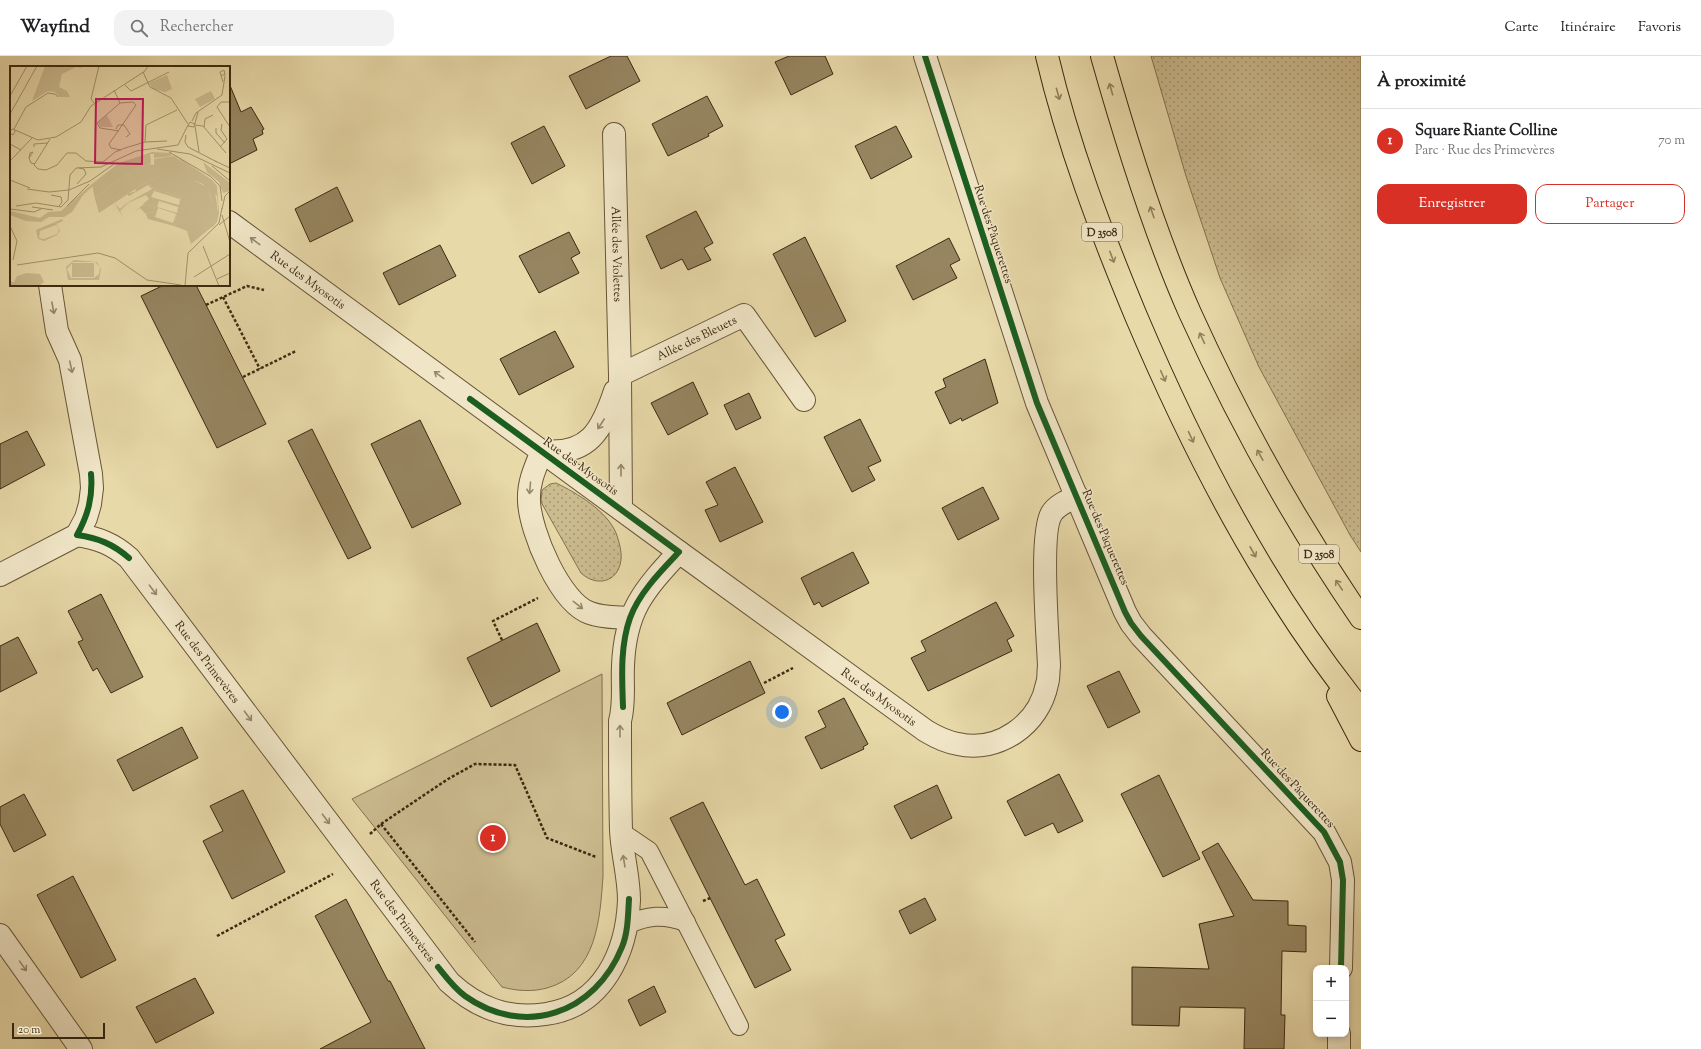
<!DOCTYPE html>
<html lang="fr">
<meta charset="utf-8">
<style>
:root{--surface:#fff;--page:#f2f2f2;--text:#202124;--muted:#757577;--line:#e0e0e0;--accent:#d93025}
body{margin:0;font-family:"Sorts Mill Goudy",serif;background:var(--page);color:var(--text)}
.controls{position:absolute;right:12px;bottom:12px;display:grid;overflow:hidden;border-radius:8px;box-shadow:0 2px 6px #0003}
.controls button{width:36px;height:36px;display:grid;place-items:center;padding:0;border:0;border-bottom:1px solid var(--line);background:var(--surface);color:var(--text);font:20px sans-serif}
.scale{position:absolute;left:12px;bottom:10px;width:93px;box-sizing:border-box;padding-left:4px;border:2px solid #3d2910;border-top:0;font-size:11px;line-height:14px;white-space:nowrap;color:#3d2910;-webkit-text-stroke:3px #f0e6c7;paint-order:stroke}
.you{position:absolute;left:782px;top:656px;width:14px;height:14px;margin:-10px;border:3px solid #fff;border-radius:50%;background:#1a73e8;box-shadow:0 0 0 6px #1a73e833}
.badge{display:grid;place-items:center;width:26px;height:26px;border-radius:50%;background:var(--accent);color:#fff;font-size:13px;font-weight:700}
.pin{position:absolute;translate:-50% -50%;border:2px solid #fff;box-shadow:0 1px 4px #0006}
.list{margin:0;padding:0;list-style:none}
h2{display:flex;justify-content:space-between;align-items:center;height:52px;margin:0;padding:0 16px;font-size:17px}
h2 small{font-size:13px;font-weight:400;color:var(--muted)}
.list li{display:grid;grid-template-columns:26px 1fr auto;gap:12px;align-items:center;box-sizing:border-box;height:64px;padding:0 16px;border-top:1px solid var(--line)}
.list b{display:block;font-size:15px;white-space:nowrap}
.list p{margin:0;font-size:13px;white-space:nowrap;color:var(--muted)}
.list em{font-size:13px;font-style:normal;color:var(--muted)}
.actions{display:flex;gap:8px;padding:12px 16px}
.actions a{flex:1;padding:9px 0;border:1px solid var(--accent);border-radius:12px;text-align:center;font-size:14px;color:var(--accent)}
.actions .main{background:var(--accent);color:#fff}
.icon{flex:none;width:22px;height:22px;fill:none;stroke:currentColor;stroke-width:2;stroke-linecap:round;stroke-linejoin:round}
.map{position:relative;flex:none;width:1361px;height:993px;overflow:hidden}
header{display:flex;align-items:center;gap:24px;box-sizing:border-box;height:56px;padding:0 20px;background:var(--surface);border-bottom:1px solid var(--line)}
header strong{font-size:19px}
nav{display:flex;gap:22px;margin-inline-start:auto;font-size:14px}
.search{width:280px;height:36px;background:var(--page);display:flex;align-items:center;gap:10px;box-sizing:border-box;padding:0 14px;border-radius:12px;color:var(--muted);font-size:15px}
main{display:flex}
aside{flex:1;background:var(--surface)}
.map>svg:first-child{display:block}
.grass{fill:url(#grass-dots);stroke:#847250}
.park{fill:#cbbb8f;stroke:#847250}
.building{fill:#968560;stroke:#3d2910}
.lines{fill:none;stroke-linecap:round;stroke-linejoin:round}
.lane-casing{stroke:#685536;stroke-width:20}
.street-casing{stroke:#685536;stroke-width:24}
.highway-casing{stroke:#3d2910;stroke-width:24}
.path{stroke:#3d2910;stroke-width:2.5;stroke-dasharray:3 2;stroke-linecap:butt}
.lane{stroke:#f0e6c7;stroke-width:18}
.street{stroke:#f0e6c7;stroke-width:22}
.highway{stroke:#e8d9a9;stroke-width:22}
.cycleway-casing{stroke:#f0e6c7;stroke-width:8}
.cycleway{stroke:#1b5e20;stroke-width:6}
.oneway{stroke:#92815c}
.oneway2{stroke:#96886c}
.labels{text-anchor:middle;stroke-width:3;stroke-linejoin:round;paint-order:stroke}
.shield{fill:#f0e6c7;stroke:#736247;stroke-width:1}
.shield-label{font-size:11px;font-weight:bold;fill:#3d2910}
.street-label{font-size:12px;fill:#3d2910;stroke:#f0e6c7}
.inset-road{fill:none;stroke:#a4936c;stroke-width:1}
.view{fill:#c2185b;fill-opacity:0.15;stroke:#c2185b;stroke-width:2}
.inset-edge{fill:none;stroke:#3d2910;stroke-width:2}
</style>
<header>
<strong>Wayfind</strong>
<div class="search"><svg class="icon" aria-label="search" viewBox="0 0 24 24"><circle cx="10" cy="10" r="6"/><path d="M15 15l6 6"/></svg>Rechercher</div>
<nav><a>Carte</a><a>Itinéraire</a><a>Favoris</a></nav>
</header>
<main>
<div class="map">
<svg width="1361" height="993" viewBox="0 0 1361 993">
<defs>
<pattern id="grass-dots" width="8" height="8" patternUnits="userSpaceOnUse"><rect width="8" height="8" fill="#cbbb8f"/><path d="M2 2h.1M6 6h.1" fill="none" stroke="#a69873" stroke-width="1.8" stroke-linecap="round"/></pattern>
</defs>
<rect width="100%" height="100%" fill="#e8d9a9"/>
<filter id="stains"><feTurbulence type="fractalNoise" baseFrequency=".005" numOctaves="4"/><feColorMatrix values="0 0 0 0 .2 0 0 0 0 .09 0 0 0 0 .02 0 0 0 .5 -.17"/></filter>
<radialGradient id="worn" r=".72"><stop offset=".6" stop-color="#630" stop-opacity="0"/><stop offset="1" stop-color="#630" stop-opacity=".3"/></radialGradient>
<g class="grass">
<polygon points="1151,0 1361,0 1361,496 1350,479 1259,311 1220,222 1186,120"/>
<path d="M556,427C577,437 607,455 616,477C619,485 622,496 621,504C618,527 596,531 581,517L541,446L542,434L550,428Z"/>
</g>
<path class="park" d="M602,618L603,820C600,863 597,918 547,932C532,936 517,935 502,931L352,743Z"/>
<g class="building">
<polygon points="611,0 627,0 640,25 586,53 569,20"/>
<polygon points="789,0 825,0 833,18 791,39 775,6"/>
<polygon points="229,27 241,56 251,51 264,73 262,74 263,78 253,83 257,94 229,108"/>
<polygon points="707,40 723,70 708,78 709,80 668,100 652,68"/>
<polygon points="544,70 565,110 532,128 511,87"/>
<polygon points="896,70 912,101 871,123 855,90"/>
<polygon points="337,131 353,165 310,186 295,153"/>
<polygon points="696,155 713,187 704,192 711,204 688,214 682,203 661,213 646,180"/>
<polygon points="569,176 580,197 571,202 579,217 539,237 519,200"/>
<polygon points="805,181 846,265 815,281 773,198"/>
<polygon points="949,182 960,204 950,209 957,222 913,244 896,210"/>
<polygon points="440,189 456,220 399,249 383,217"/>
<polygon points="164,229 196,229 266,368 217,392 141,240"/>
<polygon points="555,275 574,311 519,339 500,303"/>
<polygon points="985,303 998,347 962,365 961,362 950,368 935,336 946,331 943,323"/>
<polygon points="693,326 708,358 668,379 651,347"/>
<polygon points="749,337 761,362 736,374 724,349"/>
<polygon points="860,363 881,405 868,411 875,424 852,436 824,381"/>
<polygon points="420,364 461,448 412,472 371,388"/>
<polygon points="312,373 371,492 348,503 288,385"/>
<polygon points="27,375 45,409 0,433 0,388"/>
<polygon points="735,411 763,466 720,486 705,454 718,449 706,426"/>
<polygon points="983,431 999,463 958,484 942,452"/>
<polygon points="853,496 869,527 822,551 819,546 814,549 801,522"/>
<polygon points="101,538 143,621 111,637 97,612 93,615 78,586 83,584 68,555"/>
<polygon points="996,546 1014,580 1007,584 1012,595 928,635 911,602 926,595 921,585"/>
<polygon points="537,567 560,615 491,651 467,602"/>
<polygon points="18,581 37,617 0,636 0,590"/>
<polygon points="750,605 765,637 682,679 667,647"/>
<polygon points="1119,615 1140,656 1108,672 1087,630"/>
<polygon points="844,642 868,688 863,691 864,693 821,713 805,681 826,671 818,655"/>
<polygon points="182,671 198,702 133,735 117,704"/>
<polygon points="1059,718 1083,765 1058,777 1053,767 1025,780 1007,745"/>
<polygon points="1159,719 1200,803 1163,821 1121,738"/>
<polygon points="937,729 952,762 911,783 894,750"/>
<polygon points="243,734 285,816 232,843 203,785 223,775 210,750"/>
<polygon points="24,738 46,779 14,796 0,768 0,751"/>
<polygon points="703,746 745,829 757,823 785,879 775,884 791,914 755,932 670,762"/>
<polygon points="1218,787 1253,844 1288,845 1288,869 1306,870 1306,896 1282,895 1281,959 1285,959 1284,993 1244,993 1245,952 1180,951 1179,970 1132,969 1132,911 1209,913 1199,868 1234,860 1202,796"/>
<polygon points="73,820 116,904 81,922 37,839"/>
<polygon points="925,842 936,864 910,878 899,855"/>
<polygon points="346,843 388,925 390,925 425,993 320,993 371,966 315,860"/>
<polygon points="195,922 214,957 156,987 136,951"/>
<polygon points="654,930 666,956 640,970 628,944"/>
</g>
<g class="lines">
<g class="lane-casing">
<g id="lane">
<polyline points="621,776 649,795 739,970"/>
<path d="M627,869C647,859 664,858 686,866"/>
</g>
</g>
<g class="street-casing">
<g id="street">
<polyline points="925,0 1037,347 1125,556 1131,567 1141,580 1324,776 1340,806 1343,824 1341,912"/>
<path id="s1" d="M614,78L620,319L621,453"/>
<path id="s2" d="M229,166L679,496L926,675C936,681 946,686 958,688C998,697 1039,669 1047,628C1049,623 1048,616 1049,610C1048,583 1039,475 1052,457C1057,449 1069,444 1077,440"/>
<path id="s3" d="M620,319L744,259L804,344"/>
<path d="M615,335C602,374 589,400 542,395C535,412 528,427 529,445C530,475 560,547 590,557C603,562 617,561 630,562"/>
<path id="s4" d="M77,479C98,482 113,488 129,502L449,926C477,952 508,964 546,958C603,950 627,896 629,844C629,820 622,798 621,774C620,738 620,701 620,665C625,647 622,628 623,610C625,555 643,535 679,496"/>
<polyline points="0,519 77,479 86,462 90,448 92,432 91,418 70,304 57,275 50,229"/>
<polyline points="0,879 81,993"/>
<polyline points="1339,993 1339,978"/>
</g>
</g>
<g class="highway-casing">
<g id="highway">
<path d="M1047,0C1068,89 1101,176 1136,260C1195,399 1266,536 1361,654"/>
<path d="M1102,0C1126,85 1154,176 1190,257C1238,363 1295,466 1361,562"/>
<polyline points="1338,640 1361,684"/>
</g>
</g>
<g class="path">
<polyline points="223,241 260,313"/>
<polyline points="206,249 247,230 264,234"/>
<polyline points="243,321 296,295"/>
<polyline points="502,584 493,565 538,542"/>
<polyline points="764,627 793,612"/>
<polyline points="381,768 475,886"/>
<polyline points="370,778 381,768 448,723 475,708 515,709 547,782 596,801"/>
<polyline points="703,845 710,842"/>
<polyline points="217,880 333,818"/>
</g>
<use href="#lane" class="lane"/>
<use href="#street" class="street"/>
<use href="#highway" class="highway"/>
<g class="cycleway-casing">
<g id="cycleway">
<polyline points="925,0 1037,347 1125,556 1131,567 1141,580 1324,776 1340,806 1343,824 1341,912"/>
<path d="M470,343L679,496C661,515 639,537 630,562C620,590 622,622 623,651"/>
<path d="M91,418C93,441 88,459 77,479C98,482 113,488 129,502"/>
<path d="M438,911C446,921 454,932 465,940C524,982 595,958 622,891C628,877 628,859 629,843"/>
</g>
</g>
<use href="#cycleway" class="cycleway"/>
</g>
<defs><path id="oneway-shaft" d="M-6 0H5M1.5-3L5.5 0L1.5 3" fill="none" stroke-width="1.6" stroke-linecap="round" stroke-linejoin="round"/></defs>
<g class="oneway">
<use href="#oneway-shaft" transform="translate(1111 33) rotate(-106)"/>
<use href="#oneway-shaft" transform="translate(1058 38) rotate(74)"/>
<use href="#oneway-shaft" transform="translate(1152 156) rotate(-109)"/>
<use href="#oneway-shaft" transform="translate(1112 201) rotate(69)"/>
<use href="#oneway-shaft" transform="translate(1202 282) rotate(-115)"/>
<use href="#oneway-shaft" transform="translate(1163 320) rotate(66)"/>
<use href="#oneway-shaft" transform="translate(1191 381) rotate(65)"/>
<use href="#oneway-shaft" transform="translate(1260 399) rotate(-119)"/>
<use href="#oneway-shaft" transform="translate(1253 496) rotate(61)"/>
<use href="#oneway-shaft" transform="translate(1339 529) rotate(-124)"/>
</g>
<g class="oneway2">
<use href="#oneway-shaft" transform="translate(255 185) rotate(-143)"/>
<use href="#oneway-shaft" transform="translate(53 252) rotate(79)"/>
<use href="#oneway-shaft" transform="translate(71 311) rotate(78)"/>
<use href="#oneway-shaft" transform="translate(439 319) rotate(-144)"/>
<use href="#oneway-shaft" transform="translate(601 368) rotate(123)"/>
<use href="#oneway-shaft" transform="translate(621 414) rotate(-90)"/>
<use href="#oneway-shaft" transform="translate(530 432) rotate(95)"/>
<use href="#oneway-shaft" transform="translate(153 534) rotate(53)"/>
<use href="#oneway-shaft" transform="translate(578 549) rotate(38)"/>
<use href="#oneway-shaft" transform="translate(248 660) rotate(53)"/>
<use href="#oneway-shaft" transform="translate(620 675) rotate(-90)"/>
<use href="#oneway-shaft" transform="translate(326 763) rotate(53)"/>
<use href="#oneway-shaft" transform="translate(624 805) rotate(-99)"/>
<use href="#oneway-shaft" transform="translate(23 910) rotate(55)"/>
</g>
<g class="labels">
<g class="shield">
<rect x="1082" y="167" width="40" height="18" rx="3"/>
<rect x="1299" y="489" width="40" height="18" rx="3"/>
</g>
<g class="shield-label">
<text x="1102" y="180">D 3508</text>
<text x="1319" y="502">D 3508</text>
</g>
<g class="street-label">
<text transform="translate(994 178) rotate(72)" y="4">Rue des Pâquerettes</text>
<text dy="4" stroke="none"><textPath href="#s1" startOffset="120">Allée des Violettes</textPath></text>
<text dy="4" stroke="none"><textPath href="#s2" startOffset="98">Rue des Myosotis</textPath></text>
<text dy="4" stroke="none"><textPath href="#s3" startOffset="85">Allée des Bleuets</textPath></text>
<text transform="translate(581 410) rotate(36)" y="4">Rue des Myosotis</text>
<text transform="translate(1106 481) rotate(67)" y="4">Rue des Pâquerettes</text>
<text dy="4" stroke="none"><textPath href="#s4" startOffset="188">Rue des Primevères</textPath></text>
<text dy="4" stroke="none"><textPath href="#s2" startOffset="805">Rue des Myosotis</textPath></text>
<text transform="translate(1298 732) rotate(47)" y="4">Rue des Pâquerettes</text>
<text dy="4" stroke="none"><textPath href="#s4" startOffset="512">Rue des Primevères</textPath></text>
</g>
</g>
<g transform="translate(10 10)">
<rect width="220" height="220" fill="#e8d9a9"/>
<path d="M142,86L160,87L162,90L144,92V88H140L141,97L106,115L85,133L82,118L109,97ZM165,89L202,114L207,120L209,147L207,156L202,162L208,143L207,130ZM193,96L220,117V125L213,127L209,116L197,106ZM137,116L144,123L171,131L164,160L138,153L136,148L143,146L145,141L133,138L139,133L136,129L118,137L110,145L114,153L105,138L110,143L117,137L142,123L138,119L119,130L117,128L126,125L125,123ZM144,125L170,133L169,139L141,131ZM149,135L168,141L167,147L147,141ZM148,142L166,148L163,157L145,151Z" fill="#cbbb8f" fill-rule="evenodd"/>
<path d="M164,90L204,120L207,139H203L199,126L193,118L160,106L133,118L89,147L85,133L106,115L139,98L144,99V93ZM82,118L83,120L73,129L62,146L54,151H39L31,156L16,155L0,149V145L30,152L38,146L51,145ZM134,138L145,141L143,146L136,148L130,142L124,146ZM17,207L30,208L34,216L29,220H0V216H4L7,210Z" fill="#cbbb8f"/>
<path d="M35,0H72V2L66,1L52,8L49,21L57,25L60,31H49L45,26L38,25L22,35ZM157,9L162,23L155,26L143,23L139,17ZM201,25L205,33L190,41L185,33ZM97,49L103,61H90L88,56ZM160,106H166L197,121L203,139H207L208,149L203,160L181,178L177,165L164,160L171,131L144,123L137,116ZM52,153L53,155L46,158L50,164L47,169L34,175L28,173L26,164ZM46,159L49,163L47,168L34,173L29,172L30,165ZM64,194L87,196L91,203L89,214H58L56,201ZM63,196H85L90,201L89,208L84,212H61L57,203ZM62,197H84V211H62Z" fill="#cbbb8f" fill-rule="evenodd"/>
<path class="inset-road" d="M133,6L140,21L161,32L178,58M211,9H215L214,4L210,6L213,16M114,18L121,25L159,6M104,24L110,37L123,36L126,39L99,78L101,82L111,84M0,30L17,0M220,36H211L207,41L220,61M84,37L81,33L89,0M0,48L27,0M182,55L186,47L212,29L215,10M185,58L180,56L178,60L184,61L188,46M185,59L193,60L216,87M185,60L189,86M194,61L195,53L203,49M206,62V67L215,77M4,63L16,41L38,27L45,28L48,31M106,63L108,59H114L120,68L116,71M0,64L4,63L5,66L3,69L0,67M5,64L28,74L46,71L71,56L81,40L135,5L138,0M109,65L90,62L87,57L110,37M176,69L175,76L178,81L207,96M40,73L24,99L28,103L36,104L47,99L57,87H66L76,95L93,96L105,86L115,82L135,76L157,75M135,76L136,59L167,44M0,78L11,84M24,81V78L38,77M210,81L217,73L211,64L212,58M147,83L180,88L220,107M159,86L200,110M19,92L20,87L23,86L19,92L21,97L25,98M0,95L22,72M205,95L220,102M202,100L220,115M199,109L210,120L212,135M0,114L20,122M67,118L76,108L74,103L69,102M17,123L39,126L59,124L80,115L104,98M41,129L51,131L52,136L49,140M6,140L26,137L51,141L58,134L60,109L66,102L91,101L126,85L168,79L178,59M57,140L79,118M22,141L43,144M0,143L24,146L31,143M212,143L215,130L220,125M212,149L220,176M209,159L220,150M0,160L7,175L3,194M193,180L209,220M7,199L88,187L105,192L137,214L171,219M184,211L220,188M207,213L220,207M175,220L178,187L209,157L212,142"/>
<path class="view" d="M86,33H133L132,98L85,97Z"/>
<rect width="220" height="220" class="inset-edge"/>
</g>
<rect width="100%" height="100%" filter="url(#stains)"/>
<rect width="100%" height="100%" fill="url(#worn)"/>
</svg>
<div class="controls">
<button>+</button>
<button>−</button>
</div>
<div class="scale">20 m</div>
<div class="you"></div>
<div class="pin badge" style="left:493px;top:782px">1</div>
</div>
<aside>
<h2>À proximité<small></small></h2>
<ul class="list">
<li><span class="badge">1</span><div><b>Square Riante Colline</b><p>Parc · Rue des Primevères</p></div><em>70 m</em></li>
</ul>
<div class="actions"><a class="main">Enregistrer</a><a>Partager</a></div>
</aside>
</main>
